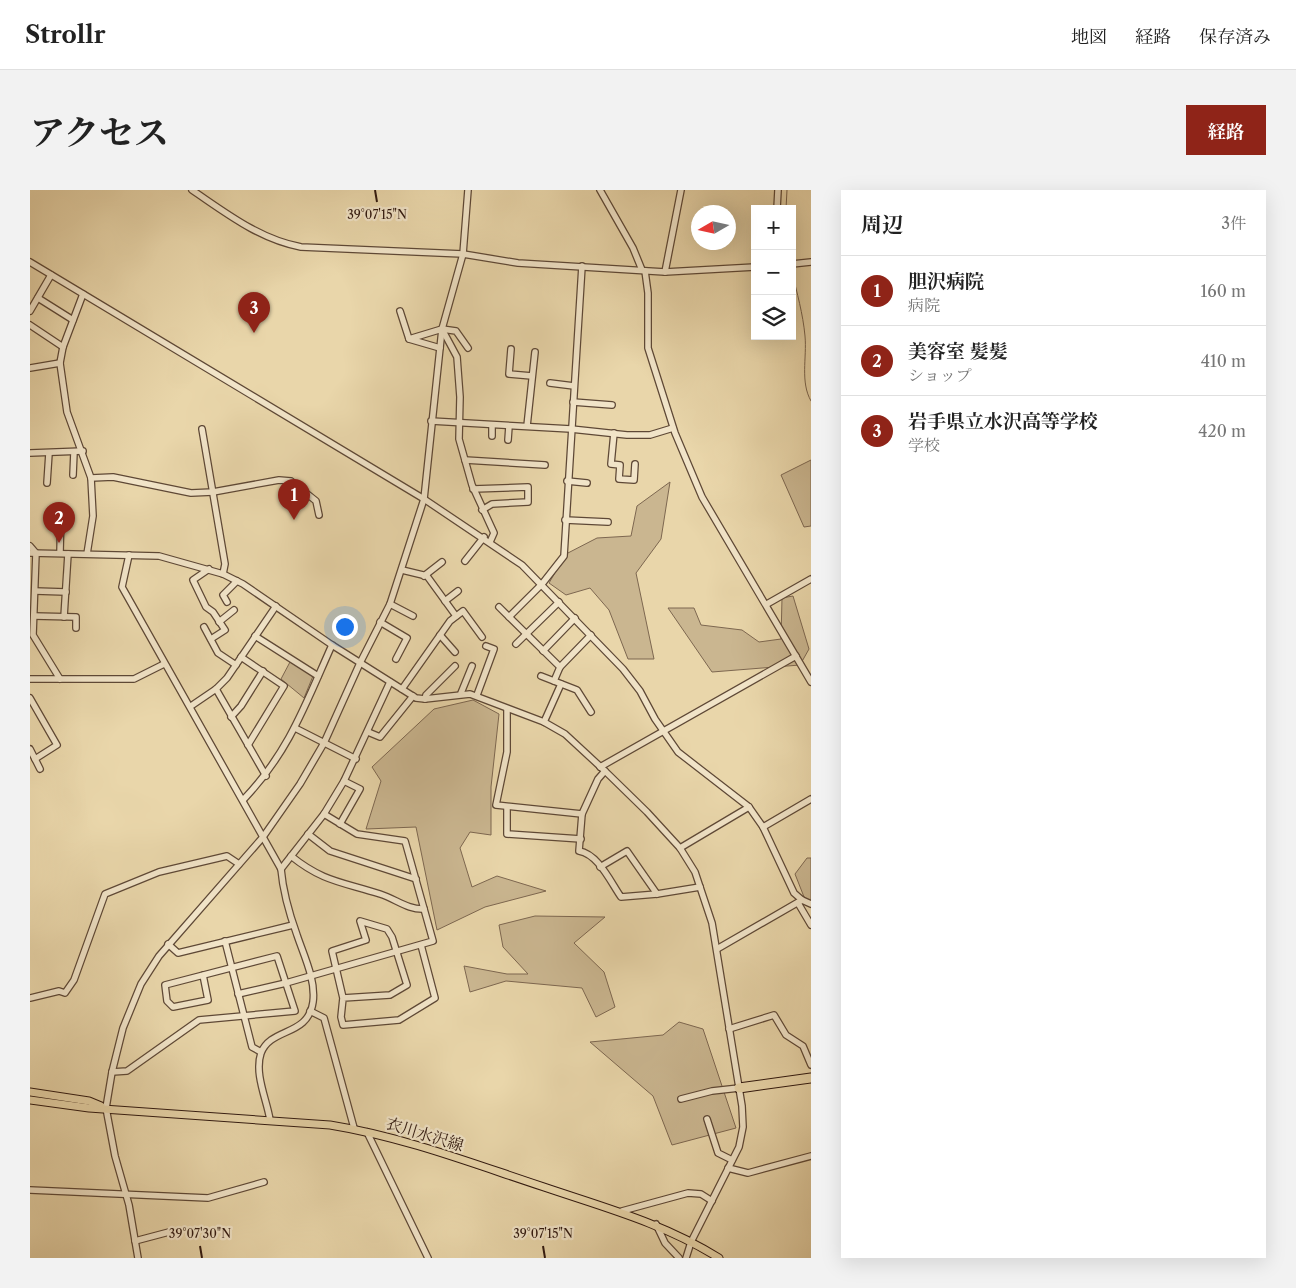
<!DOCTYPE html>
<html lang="ja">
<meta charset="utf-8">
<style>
:root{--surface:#fff;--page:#f2f2f2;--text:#222;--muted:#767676;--line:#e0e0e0;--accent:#8f2418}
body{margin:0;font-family:"Libre Caslon Text","Noto Serif JP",serif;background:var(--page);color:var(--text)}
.controls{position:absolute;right:15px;top:15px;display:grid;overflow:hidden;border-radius:0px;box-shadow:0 5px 20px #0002}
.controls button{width:45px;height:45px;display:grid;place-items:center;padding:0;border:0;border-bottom:1px solid var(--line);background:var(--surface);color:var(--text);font:25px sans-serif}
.compass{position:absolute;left:661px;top:15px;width:45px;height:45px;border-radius:50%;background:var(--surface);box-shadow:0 5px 20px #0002;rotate:261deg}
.you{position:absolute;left:314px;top:436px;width:18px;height:18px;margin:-12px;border:4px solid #fff;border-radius:50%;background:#1a73e8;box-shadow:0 0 0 8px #1a73e833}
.badge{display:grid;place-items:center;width:32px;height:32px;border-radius:50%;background:var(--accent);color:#fff;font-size:16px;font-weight:700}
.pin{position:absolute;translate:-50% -41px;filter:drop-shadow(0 1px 2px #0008)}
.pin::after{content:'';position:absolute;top:26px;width:18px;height:15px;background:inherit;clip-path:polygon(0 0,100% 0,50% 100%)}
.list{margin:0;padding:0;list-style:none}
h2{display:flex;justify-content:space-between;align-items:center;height:65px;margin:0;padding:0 20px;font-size:21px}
h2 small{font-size:16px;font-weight:400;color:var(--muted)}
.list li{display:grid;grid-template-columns:32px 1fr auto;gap:15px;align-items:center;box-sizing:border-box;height:70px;padding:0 20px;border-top:1px solid var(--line)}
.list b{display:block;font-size:19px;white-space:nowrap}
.list p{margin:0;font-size:16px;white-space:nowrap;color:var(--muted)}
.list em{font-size:16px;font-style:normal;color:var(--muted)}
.icon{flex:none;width:28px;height:28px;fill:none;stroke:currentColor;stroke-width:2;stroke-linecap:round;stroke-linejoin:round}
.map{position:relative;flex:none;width:781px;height:1068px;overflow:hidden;border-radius:0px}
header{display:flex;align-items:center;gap:30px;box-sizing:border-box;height:70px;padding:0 25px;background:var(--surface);border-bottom:1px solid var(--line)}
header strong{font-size:24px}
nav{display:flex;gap:28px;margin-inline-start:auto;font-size:18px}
.intro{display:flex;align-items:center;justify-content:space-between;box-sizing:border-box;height:120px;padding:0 30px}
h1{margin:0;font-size:35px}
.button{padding:12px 22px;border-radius:0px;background:var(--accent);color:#fff;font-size:18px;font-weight:700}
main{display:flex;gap:30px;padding:0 30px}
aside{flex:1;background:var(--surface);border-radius:0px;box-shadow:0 5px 20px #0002}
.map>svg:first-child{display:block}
.green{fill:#cab690;stroke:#7d6750}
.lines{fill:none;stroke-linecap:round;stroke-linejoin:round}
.stream{stroke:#79634c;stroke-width:1}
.minor-casing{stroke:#5e4836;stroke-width:8}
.major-casing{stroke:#30180f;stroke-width:9}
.highway-casing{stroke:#30180f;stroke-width:11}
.minor{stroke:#f1e4c8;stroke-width:5.5}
.major{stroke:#e9d6aa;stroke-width:7}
.highway{stroke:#e9d6aa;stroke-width:9}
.ticks{fill:none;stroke:#30180f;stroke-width:2}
.labels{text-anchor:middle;stroke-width:4.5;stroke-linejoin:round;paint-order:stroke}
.street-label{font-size:16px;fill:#30180f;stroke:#f1e4c8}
.ticks-label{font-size:12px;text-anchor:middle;fill:#30180f;stroke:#f1e4c8;stroke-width:4.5;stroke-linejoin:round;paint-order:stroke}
</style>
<header>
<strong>Strollr</strong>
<nav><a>地図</a><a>経路</a><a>保存済み</a></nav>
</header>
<div class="intro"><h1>アクセス</h1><a class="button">経路</a></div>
<main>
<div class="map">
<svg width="781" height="1068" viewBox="0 0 781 1068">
<rect width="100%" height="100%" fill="#e9d6aa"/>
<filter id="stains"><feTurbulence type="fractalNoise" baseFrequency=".004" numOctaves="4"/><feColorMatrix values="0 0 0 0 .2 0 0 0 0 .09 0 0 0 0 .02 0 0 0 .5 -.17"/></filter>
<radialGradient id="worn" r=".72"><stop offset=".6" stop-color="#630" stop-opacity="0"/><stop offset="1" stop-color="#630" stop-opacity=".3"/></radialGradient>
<g class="green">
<polygon points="781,270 781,336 774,337 751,285"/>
<polygon points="640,292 631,349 606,383 624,469 598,469 579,420 560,398 536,405 519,393 536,364 567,348 601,346 607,316"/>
<polygon points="763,406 779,459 770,475 682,482 638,418 664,418 671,435 712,440 729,452 751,449 752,408"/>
<polygon points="260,472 283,486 274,508 251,489"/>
<polygon points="443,510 469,524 461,597 461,645 440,642 430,658 442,697 467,686 516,701 455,717 407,740 386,637 336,639 351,591 342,577 404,519"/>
<polygon points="777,668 781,668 781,716 776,712 765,684"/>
<polygon points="505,726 575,727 544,753 574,782 585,817 566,827 552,798 476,791 440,802 434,776 477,784 498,784 473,757 469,735"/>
<polygon points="649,832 673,839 706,938 642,955 623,906 560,852 633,845"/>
</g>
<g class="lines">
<g class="stream">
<polyline points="756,19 757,0"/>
<path d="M762,82C767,103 773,124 775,146C777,168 770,192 781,211"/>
</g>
<g class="minor-casing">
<g id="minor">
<path d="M162,0C196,23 229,49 271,57L433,64L488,73L635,82L725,77"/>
<polyline points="570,0 603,58 612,80"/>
<polyline points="747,19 748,0"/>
<polyline points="0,72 394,309 492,375 593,479 610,501 625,529 648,562 719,617 733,637 764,703 772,710 781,714"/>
<polyline points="762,74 781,72"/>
<polyline points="615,81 618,103 618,158 645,243 672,307 781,492"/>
<polyline points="635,82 651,0"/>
<polyline points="53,104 33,157 30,173 37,222 61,288 63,326 57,364"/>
<polyline points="8,108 43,130"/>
<polyline points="0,121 21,85"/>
<polyline points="370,121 379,149 410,158"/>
<polyline points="0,135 33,157"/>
<polyline points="412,139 427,167 430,207 429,249 442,295 464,343 460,352"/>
<polyline points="379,149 412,139 426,141 438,158"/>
<polyline points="481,159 479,184 502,186"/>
<polyline points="0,178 30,173"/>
<polyline points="520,193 544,196"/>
<polyline points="543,212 582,215"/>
<polyline points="401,231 541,239 597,245 620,245 643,238"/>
<polyline points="497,236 505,162"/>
<polyline points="172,239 195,374 193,384"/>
<polyline points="584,243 581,274 590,275 589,289 604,290 605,274"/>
<polyline points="462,246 462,235"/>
<polyline points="478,250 479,236"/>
<polyline points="0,263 53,261"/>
<polyline points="435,270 515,275"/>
<polyline points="43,285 44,262"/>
<polyline points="61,288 83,287 161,303 183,302 249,290 261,291 286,311 289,325"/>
<polyline points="537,291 557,293"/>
<polyline points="17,293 19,263"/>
<polyline points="443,299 498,297 498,312 462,314 452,320"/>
<polyline points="535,330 578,332"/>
<polyline points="0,356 6,363 3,445 30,489"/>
<polyline points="0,363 129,366 193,384 213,394 302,455 386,508 395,509 440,504 514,532 535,544 575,581 617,622 650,658 665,682 682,733 712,916 713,937 709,957 661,1052 656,1068"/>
<polyline points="30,363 31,319"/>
<path d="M99,365L92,397L251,679C253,702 259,723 267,745C274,766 286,790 283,812C278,847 241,837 231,863C224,884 237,910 240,930"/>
<polyline points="435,371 454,347"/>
<polyline points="179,379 163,390 176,417 183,422 195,440 181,449"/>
<polyline points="372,380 397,386 426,426"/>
<polyline points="394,386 412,372"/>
<polyline points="5,401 36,402"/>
<polyline points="415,411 428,401"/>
<polyline points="197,412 193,405 207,391"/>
<polyline points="360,414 383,426"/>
<polyline points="737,414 781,389"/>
<polyline points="469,417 530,477 524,491"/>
<polyline points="4,426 46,427 46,438"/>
<polyline points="34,427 38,364"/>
<polyline points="479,427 512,394 534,366 552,76"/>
<polyline points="189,432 204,420"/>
<polyline points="350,432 377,448 366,469"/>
<polyline points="174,437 188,463 206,475"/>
<polyline points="410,445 425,462"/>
<polyline points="225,446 288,486"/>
<polyline points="486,454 529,412"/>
<polyline points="513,461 545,428"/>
<polyline points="211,467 254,496 218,555"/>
<polyline points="530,477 561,445"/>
<polyline points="511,486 547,500 561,522"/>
<polyline points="0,489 104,489 134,474"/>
<polyline points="186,499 236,586"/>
<polyline points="372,499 420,431 433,421 452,447"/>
<polyline points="431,503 442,476"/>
<polyline points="447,505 464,459 456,456"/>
<polyline points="0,508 27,555 5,569"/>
<polyline points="395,509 396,505 425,476"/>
<polyline points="161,516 186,499 197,488 246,416"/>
<polyline points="477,519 477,562 466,615 552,624"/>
<polyline points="201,527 211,516 233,481"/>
<polyline points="514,532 531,494"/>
<polyline points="265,538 326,569"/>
<polyline points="338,542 350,547 383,506"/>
<polyline points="0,559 10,579"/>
<polyline points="570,577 766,466"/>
<path d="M575,581L568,589L552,624L549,661C568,664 580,691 591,707L627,704L670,697"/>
<path d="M214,609C259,562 276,513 302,455"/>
<polyline points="477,617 477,644 551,649"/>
<polyline points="310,634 330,599 314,591"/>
<polyline points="733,637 781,609"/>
<polyline points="278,644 300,661 386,689"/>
<polyline points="650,658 719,617"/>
<path d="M261,666C293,692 313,692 350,704C366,709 378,720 394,719"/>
<polyline points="570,677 597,661 627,704"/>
<polyline points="251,679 294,624 314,591 360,492"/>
<polyline points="768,713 781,735"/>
<polyline points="195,751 222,857 231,862"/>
<polyline points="138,754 148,763 263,735"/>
<polyline points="687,759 772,710"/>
<polyline points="208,804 256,793 403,751 375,651 327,644 294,624"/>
<polyline points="0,808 29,801 35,803 44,790 75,704 129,682 197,666 209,674"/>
<polyline points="313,808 360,805 377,795 362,747 357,739 330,731 336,750 302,761 313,808 311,827 313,835 369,830 405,808 391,755"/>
<polyline points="280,821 294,828 324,938"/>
<polyline points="699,839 744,825 756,845 773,856 781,875"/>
<polyline points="82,882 97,881 169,830 265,821 247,766 135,795 137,811 143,817 178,810 173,785"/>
<polyline points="651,909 682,901 709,898"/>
<polyline points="677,929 688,963 702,970"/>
<polyline points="337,942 398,1068"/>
<polyline points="698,978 718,983 781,966"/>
<polyline points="0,1000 178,1008 234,992"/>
<polyline points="592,1021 658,1003 671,1004 682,1011"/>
<polyline points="626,1034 635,1053 649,1068"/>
<polyline points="105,1051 139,1042"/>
<polyline points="108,1068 99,1015 85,966 76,918 82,882 93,838 111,794 129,766 233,647 270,594 294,553 330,473 360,414 394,309 412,139 433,64 438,0"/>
</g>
</g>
<g class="major-casing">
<g id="major">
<polyline points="0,902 59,911 71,916"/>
<path d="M0,910L59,918L300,935C374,947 444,974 514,997C576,1018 633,1033 689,1068"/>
</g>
</g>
<g class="highway-casing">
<polyline id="highway" points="709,898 781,888"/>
</g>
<use href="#minor" class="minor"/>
<use href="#major" class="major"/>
<use href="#highway" class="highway"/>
</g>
<path class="ticks" d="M345,0L347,12M170,1056L172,1068M513,1056L515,1068"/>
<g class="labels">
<g class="street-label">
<text transform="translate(395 944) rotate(17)" y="6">衣川水沢線</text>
</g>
</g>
<g class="ticks-label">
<text x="347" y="29">39°07'15"N</text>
<text x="170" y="1048">39°07'30"N</text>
<text x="513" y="1048">39°07'15"N</text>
</g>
<rect width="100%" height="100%" filter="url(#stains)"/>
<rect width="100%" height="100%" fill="url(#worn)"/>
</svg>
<div class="controls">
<button>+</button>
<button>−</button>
<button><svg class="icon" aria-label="layers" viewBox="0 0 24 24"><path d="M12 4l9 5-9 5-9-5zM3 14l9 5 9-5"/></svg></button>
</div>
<svg class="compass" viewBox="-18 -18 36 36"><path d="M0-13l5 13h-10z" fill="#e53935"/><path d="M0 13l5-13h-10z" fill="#767676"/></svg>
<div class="you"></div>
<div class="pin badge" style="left:264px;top:330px">1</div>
<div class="pin badge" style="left:29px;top:353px">2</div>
<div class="pin badge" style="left:224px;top:143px">3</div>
</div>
<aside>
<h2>周辺<small>3件</small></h2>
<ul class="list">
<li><span class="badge">1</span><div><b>胆沢病院</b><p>病院</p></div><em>160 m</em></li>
<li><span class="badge">2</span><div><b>美容室 髪髪</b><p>ショップ</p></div><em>410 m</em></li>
<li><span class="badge">3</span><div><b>岩手県立水沢高等学校</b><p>学校</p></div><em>420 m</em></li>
</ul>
</aside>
</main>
